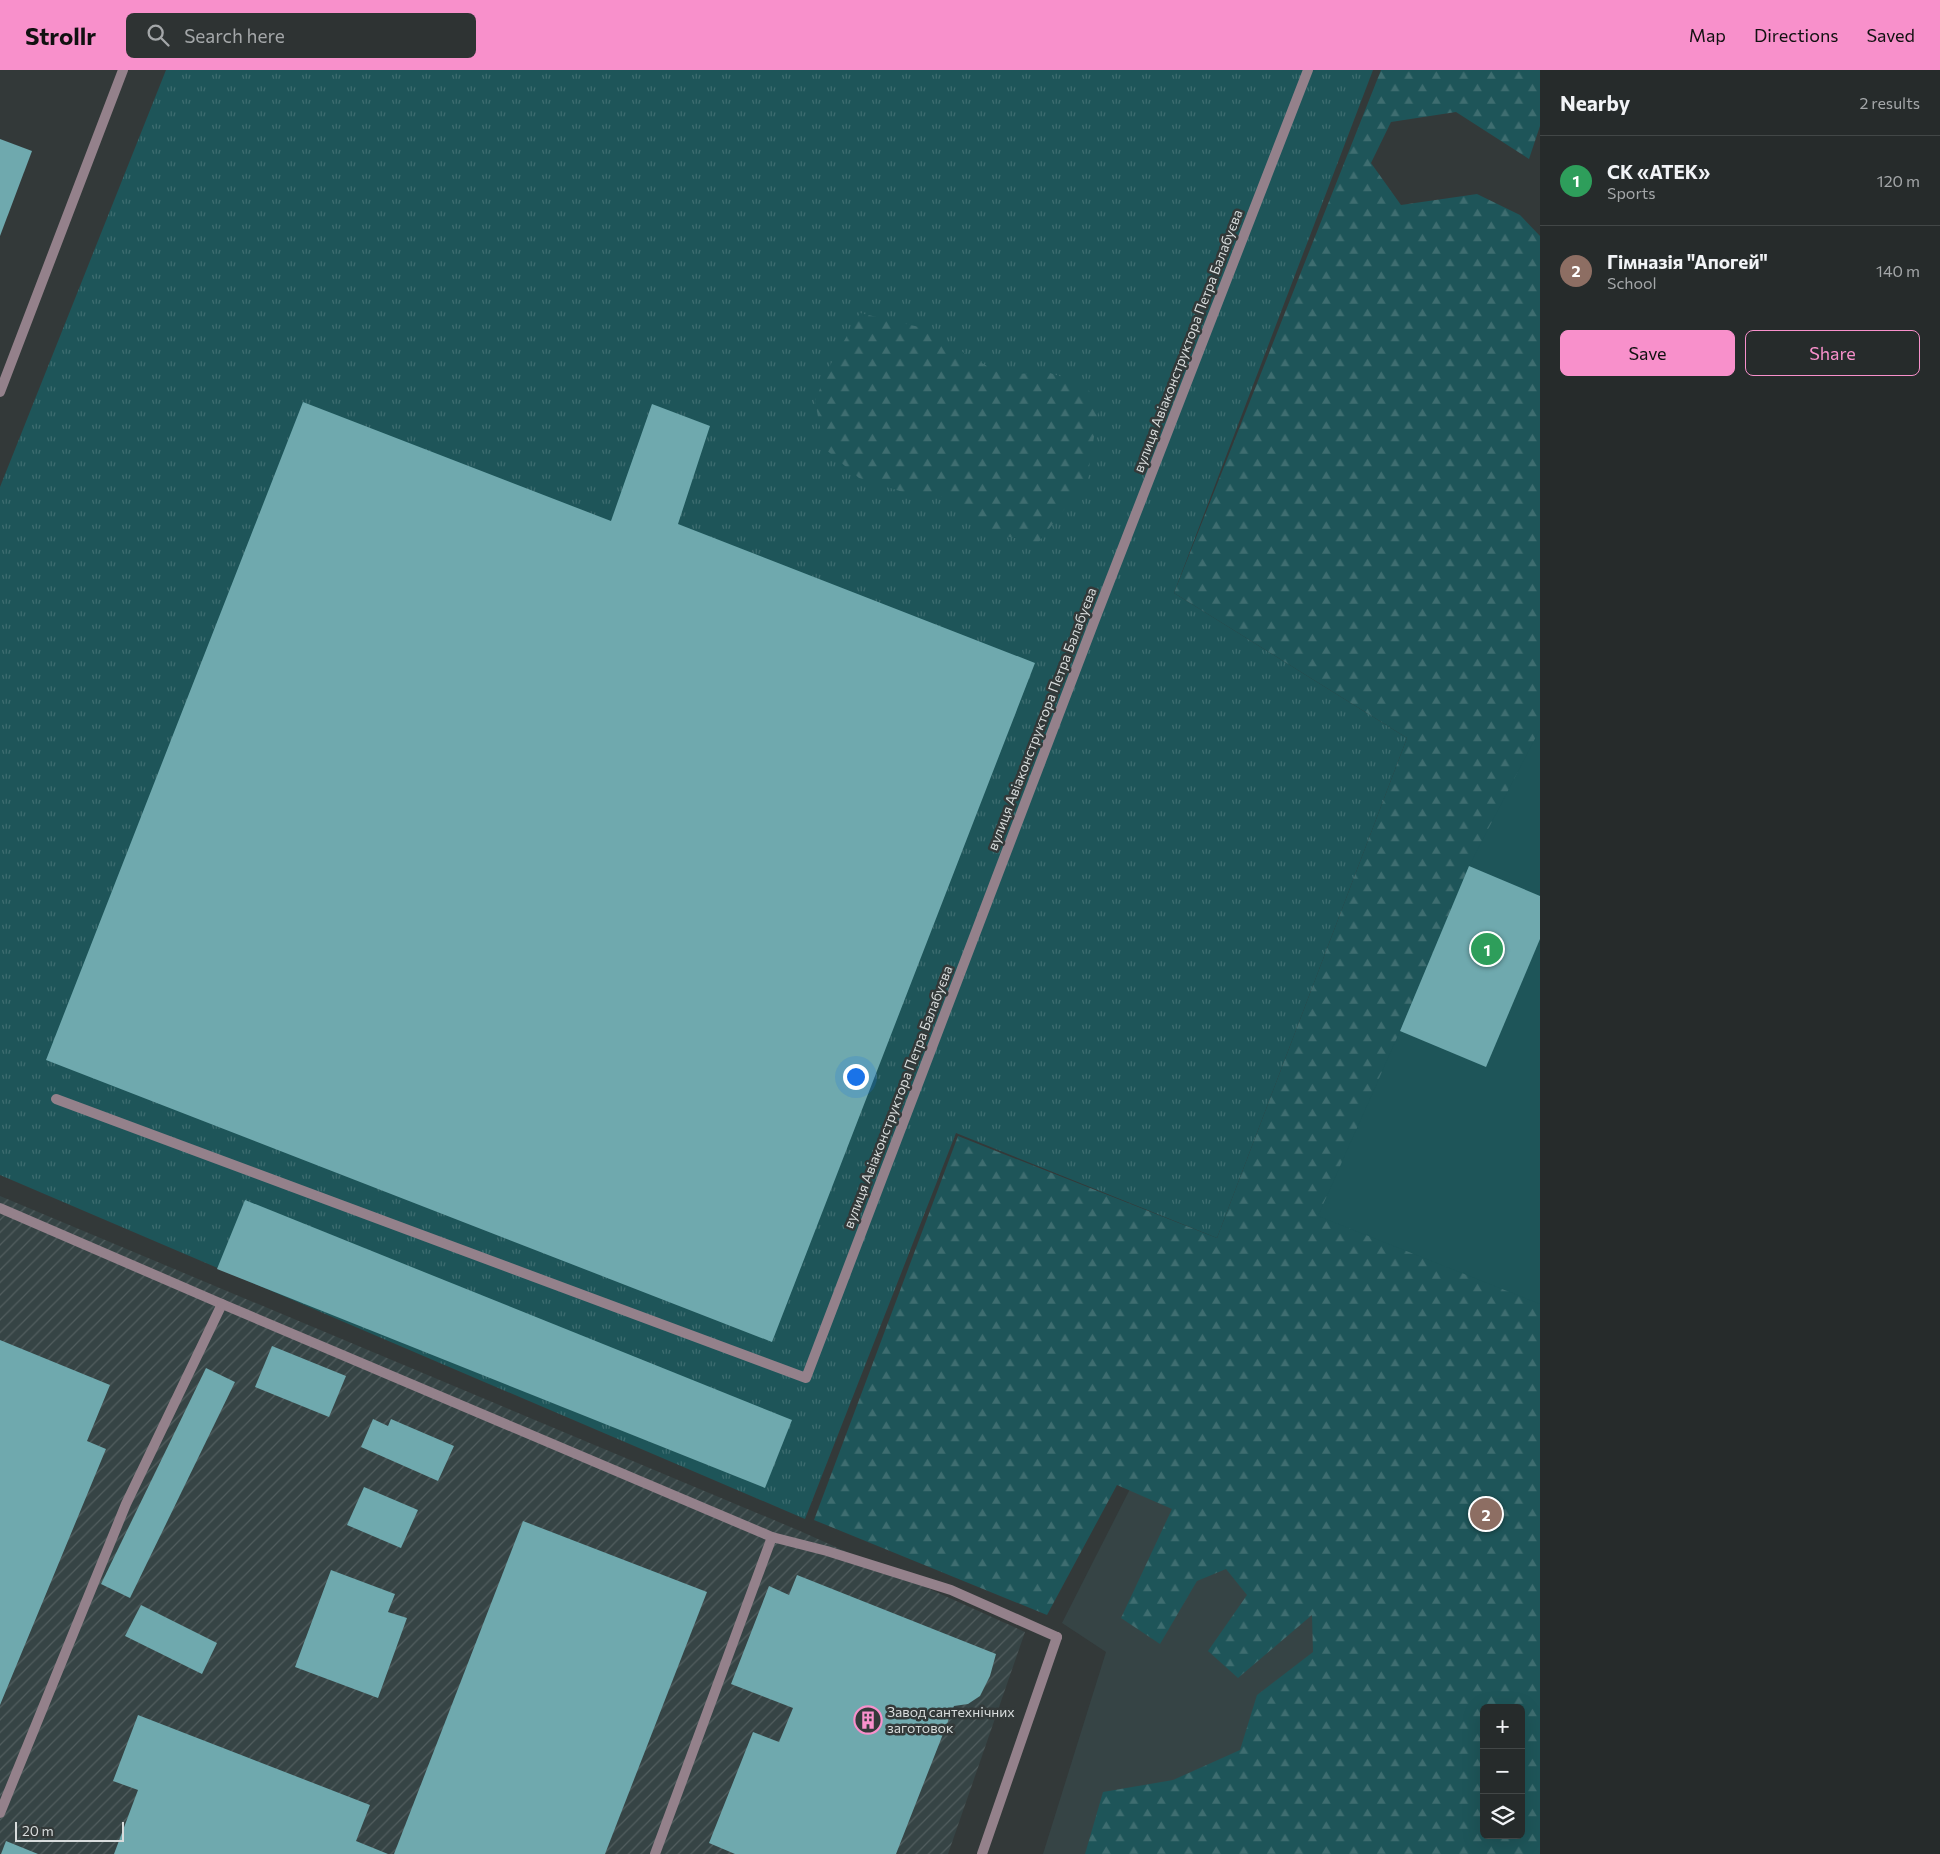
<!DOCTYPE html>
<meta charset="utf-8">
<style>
:root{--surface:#262b2b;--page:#2e3333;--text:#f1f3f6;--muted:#a4a7a9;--line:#424747;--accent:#f890cb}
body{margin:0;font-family:Commissioner,sans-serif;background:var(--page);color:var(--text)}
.controls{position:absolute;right:15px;bottom:15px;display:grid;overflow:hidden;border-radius:8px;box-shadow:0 5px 20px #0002}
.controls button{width:45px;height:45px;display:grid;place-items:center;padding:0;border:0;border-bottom:1px solid var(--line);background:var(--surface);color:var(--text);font:25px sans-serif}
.scale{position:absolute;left:15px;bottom:12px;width:109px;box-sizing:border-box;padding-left:5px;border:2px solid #d8dcdc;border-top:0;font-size:14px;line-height:18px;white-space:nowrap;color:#d8dcdc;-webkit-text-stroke:4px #333939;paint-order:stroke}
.you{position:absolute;left:855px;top:1006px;width:18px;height:18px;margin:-12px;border:4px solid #fff;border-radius:50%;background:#1a73e8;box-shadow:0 0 0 8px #1a73e833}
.badge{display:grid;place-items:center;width:32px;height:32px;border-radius:50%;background:var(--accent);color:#fff;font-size:16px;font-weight:700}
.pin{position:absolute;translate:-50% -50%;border:2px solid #fff;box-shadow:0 1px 5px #0006}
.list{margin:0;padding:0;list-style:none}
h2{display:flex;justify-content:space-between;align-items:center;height:65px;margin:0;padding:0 20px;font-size:21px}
h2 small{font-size:16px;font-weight:400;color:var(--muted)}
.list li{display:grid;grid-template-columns:32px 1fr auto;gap:15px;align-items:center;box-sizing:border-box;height:90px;padding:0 20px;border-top:1px solid var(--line)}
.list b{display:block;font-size:19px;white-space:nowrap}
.list p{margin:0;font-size:16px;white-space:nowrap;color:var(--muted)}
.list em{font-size:16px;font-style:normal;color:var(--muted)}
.actions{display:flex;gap:10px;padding:15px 20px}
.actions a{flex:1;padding:11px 0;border:1px solid var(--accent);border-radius:8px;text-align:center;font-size:18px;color:var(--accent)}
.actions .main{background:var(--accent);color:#111}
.icon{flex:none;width:28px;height:28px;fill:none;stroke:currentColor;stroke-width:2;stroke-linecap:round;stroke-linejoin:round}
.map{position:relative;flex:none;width:1540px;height:1784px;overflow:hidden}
header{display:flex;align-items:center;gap:30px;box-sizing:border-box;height:70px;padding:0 25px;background:var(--accent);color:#111}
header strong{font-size:24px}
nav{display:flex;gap:28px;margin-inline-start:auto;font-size:18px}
.search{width:350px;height:45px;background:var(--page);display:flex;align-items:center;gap:12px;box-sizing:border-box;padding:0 18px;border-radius:8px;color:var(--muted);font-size:19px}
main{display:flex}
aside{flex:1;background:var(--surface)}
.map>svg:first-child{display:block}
.built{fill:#364445;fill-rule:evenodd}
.industrial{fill:url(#industrial-furrows)}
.grass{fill:url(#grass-tufts)}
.forest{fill:url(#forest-firs);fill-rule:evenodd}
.green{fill:#1e5559}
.building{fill:#6fa9ae}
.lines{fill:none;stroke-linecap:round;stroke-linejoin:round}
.lane{stroke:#94818b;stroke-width:10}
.street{stroke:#94818b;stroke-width:10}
.labels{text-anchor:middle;stroke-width:5;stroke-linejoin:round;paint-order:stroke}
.street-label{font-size:14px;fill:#d8dcdc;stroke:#333939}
.poi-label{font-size:14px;fill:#d8dcdc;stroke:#333939;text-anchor:start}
</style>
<header>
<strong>Strollr</strong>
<div class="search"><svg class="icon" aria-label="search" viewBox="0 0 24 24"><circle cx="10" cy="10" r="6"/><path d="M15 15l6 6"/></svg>Search here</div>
<nav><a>Map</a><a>Directions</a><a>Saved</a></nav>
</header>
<main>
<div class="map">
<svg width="1540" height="1784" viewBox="0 0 1540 1784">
<defs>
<pattern id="industrial-furrows" width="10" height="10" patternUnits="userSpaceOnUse" patternTransform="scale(1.25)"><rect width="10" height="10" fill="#364445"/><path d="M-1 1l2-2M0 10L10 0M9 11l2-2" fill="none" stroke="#525e5f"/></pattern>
<pattern id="grass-tufts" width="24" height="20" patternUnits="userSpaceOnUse" patternTransform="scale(1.25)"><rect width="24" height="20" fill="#1e5559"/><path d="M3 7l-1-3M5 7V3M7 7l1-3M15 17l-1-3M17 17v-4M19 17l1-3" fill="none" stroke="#3e6d70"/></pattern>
<pattern id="forest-firs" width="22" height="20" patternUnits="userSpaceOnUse" patternTransform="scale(1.25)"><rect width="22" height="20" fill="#1e5559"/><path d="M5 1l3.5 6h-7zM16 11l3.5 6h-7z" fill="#3e6d70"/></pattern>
</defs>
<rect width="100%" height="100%" fill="#333939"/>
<path class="built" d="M1540,1372V1784H1043L1106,1582L1062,1553L1131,1417ZM1484,1638H1521V1765H1484Z"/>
<polygon class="industrial" points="0,1126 800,1461 1025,1562 948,1784 0,1784"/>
<polygon class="grass" points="166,0 1373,0 1174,523 1407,668 1217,1168 956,1063 805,1449 0,1105 0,417"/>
<g class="forest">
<path d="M1381,0H1540V56L1529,89L1456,42L1391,52L1371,93L1401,135L1477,124L1520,145L1540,166V1784H1085L1103,1722L1173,1710L1240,1680L1257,1625L1313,1582L1312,1545L1238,1608L1208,1581L1247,1525L1226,1499L1197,1511L1160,1574L1121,1548L1172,1439L1117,1415L1047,1545L814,1450L958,1066L1217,1168L1407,668L1174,523ZM1484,1638H1521V1765H1484Z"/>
<polygon points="860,243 919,257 1001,304 1050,303 1078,312 1100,330 1087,410 1038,473 992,463 954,427 909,424 859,408 824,378 815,331 828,299"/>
</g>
<polygon class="green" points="1540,659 1540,1234 1318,1146 1400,961 1469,796"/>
<g class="building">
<polygon points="0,69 32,81 0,166"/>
<polygon points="303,332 611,451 652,334 710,356 678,454 1035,593 772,1272 46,990"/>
<polygon points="1469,796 1540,826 1540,869 1486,997 1400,961"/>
<polygon points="245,1130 792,1350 765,1418 217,1199"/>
<polygon points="0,1270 110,1315 87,1371 106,1379 0,1635"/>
<polygon points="272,1276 346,1306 329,1347 255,1317"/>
<polygon points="206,1298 235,1312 130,1528 101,1514"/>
<polygon points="373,1349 388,1356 391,1349 454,1376 438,1411 361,1377"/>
<polygon points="364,1417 418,1440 401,1478 347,1455"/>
<polygon points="523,1451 707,1522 605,1784 394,1784"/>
<polygon points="331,1500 395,1524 388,1542 407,1548 378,1628 295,1597"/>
<polygon points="797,1505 996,1584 990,1606 980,1626 968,1634 954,1636 896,1784 735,1784 709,1773 753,1662 779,1672 793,1638 731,1614 769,1516 789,1525"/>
<polygon points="141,1535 217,1573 202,1604 125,1566"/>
<polygon points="138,1645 370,1735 356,1771 388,1784 114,1784 138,1720 113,1711"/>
<polygon points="6,1771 38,1784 1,1784"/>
</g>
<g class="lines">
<g class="lane">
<polyline points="0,322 123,0"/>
<polyline points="56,1029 806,1308 1097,544 1308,0"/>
<polyline points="0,1138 222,1234 126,1434 0,1743"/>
<polyline points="222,1234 772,1467"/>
<polyline points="655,1784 772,1467 827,1481 951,1520 1057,1567"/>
</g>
<polyline class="street" points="982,1784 1057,1567"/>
</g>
<defs>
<g id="building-ring" transform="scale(1.4375)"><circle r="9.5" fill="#333939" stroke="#f890cb" stroke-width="1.5"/><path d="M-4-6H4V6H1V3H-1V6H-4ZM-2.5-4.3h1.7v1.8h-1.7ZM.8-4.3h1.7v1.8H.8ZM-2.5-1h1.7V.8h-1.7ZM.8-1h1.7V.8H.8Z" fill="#f890cb"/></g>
</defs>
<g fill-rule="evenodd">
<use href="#building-ring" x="868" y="1650"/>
</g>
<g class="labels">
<g class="street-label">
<text transform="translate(1188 271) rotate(-69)" y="5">вулиця Авіаконструктора Петра Балабуєва</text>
<text transform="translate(1042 649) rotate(-69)" y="5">вулиця Авіаконструктора Петра Балабуєва</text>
<text transform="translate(898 1027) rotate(-69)" y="5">вулиця Авіаконструктора Петра Балабуєва</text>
</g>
<g class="poi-label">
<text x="887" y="1647">Завод сантехнічних<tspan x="887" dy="16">заготовок</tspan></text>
</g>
</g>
</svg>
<div class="controls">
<button>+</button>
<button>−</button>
<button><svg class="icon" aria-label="layers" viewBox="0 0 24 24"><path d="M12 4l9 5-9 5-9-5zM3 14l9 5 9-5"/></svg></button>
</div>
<div class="scale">20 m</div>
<div class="you"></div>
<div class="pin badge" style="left:1487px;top:879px;background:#2e9e5b">1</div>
<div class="pin badge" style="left:1486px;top:1444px;background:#8d6e63">2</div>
</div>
<aside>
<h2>Nearby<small>2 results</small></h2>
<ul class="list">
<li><span class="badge" style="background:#2e9e5b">1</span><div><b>СК «АТЕК»</b><p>Sports</p></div><em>120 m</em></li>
<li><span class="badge" style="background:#8d6e63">2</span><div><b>Гімназія &quot;Апогей&quot;</b><p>School</p></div><em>140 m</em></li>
</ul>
<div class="actions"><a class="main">Save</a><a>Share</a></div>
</aside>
</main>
